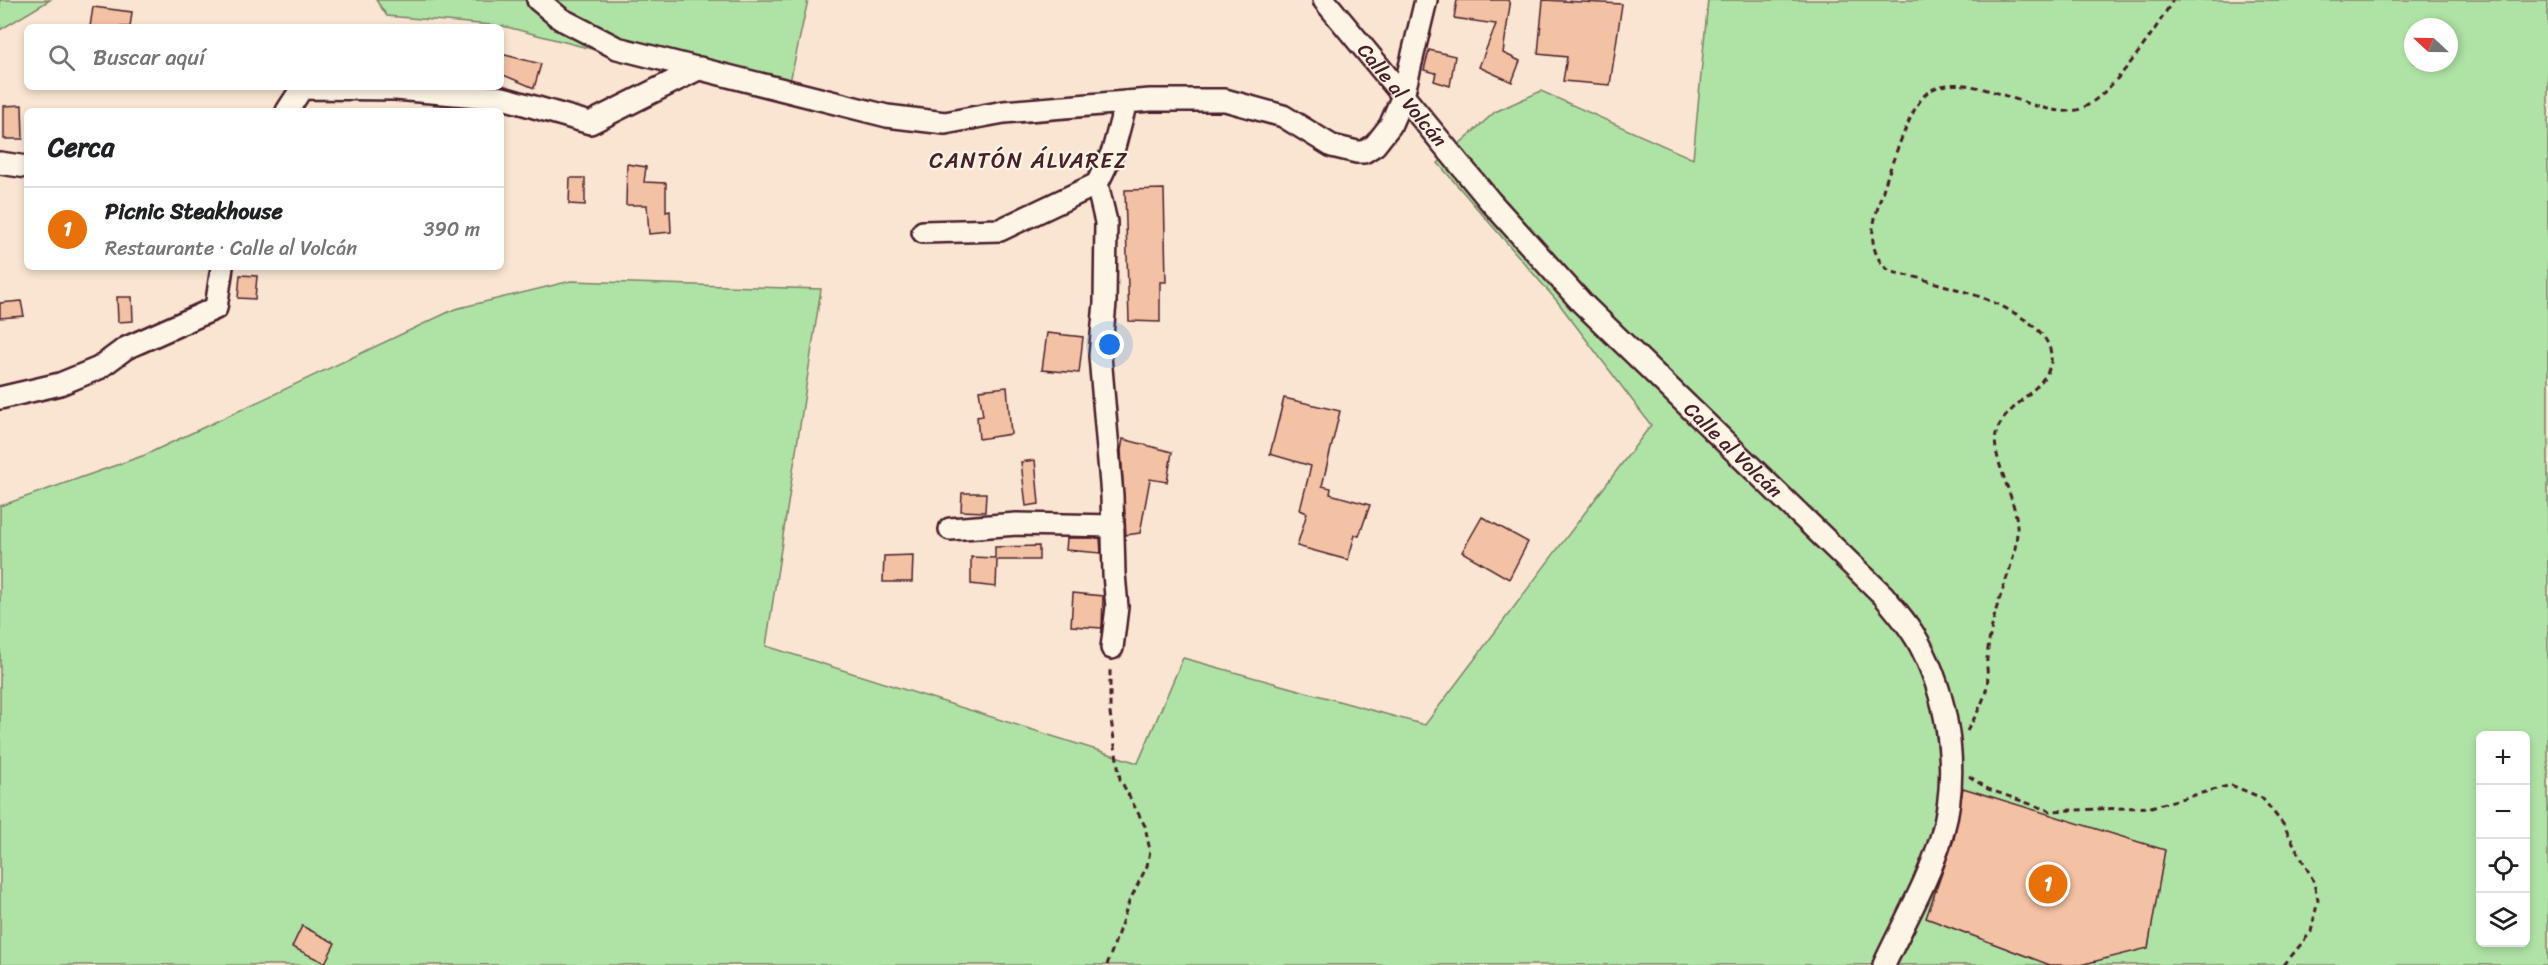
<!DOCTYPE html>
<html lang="es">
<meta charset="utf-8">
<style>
:root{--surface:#fff;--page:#f2f2f2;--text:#202124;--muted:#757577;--line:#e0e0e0;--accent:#0f766e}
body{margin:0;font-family:Sriracha,sans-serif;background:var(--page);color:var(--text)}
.controls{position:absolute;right:18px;bottom:18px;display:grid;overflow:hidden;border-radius:9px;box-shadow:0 3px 9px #0003}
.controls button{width:54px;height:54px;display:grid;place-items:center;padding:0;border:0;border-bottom:2px solid var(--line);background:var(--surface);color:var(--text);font:30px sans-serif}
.compass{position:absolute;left:2404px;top:18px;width:54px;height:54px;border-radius:50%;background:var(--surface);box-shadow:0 3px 9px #0003;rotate:292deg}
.you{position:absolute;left:1110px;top:345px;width:21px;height:21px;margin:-15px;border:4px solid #fff;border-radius:50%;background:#1a73e8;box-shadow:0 0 0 9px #1a73e833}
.badge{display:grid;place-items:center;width:39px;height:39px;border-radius:50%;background:var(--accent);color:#fff;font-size:20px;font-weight:700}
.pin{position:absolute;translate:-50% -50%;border:3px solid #fff;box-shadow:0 2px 6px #0006}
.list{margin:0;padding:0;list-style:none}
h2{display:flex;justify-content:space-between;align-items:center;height:78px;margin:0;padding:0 24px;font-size:26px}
h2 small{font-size:20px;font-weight:400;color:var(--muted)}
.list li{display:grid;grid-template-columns:39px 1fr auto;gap:18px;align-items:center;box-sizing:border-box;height:84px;padding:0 24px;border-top:2px solid var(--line)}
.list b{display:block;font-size:22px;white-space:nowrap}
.list p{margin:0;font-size:20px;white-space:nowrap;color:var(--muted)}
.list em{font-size:20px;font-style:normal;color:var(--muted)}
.icon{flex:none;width:33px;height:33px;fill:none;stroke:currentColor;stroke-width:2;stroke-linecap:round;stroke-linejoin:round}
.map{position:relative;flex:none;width:2548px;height:965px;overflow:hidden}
.search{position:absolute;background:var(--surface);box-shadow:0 3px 9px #0003;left:24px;top:24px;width:480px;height:66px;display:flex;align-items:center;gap:15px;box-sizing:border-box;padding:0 21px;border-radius:9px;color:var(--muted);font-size:22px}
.panel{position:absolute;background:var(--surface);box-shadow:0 3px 9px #0003;left:24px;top:108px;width:480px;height:162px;border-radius:9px}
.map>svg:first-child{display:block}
.green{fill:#afe3a5;stroke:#7c8168;stroke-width:1.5;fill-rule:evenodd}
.building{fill:#f3c1a4;stroke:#4a1f2b;stroke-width:1.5}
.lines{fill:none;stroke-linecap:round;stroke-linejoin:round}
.minor-casing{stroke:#4a1f2b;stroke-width:26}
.path{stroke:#4a1f2b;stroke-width:3;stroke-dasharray:6 4.5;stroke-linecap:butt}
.minor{stroke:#fcf5e5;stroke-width:21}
.labels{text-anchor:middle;stroke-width:4.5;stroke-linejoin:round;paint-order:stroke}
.street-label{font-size:20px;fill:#4a1f2b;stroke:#fcf5e5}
.quarter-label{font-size:22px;letter-spacing:1.5px;fill:#4a1f2b;stroke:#fcf5e5}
</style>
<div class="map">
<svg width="2548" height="965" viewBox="0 0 2548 965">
<rect width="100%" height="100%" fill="#f9e5d2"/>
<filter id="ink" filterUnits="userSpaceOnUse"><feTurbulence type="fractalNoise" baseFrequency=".0167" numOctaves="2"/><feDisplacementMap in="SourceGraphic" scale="12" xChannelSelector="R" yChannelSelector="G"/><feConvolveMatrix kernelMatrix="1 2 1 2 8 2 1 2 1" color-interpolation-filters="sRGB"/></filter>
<g filter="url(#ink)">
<g class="green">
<polygon points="0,0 50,0 0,30"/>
<polygon points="376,0 808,0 788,91 657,66 503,26 387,16"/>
<path d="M1708,0H2548V965H0V506L145,455L455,309L571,281L821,289L766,646L1138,763L1183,658L1425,725L1651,425L1557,301L1438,163L1495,112L1541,91L1693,159ZM2413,27H2449V63H2413ZM2480,736H2526V942H2480Z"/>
</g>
<g class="building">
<polygon points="1457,0 1508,0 1510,5 1503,53 1520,61 1512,82 1479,67 1496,24 1454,18"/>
<polygon points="1543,0 1622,4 1610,85 1563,81 1567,57 1538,54"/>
<polygon points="93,7 132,12 130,27 90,27"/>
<polygon points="1429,50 1455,56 1450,86 1434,81 1436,73 1424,70"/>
<polygon points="501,54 541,64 534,88 501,74"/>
<polygon points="22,105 23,139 4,139 4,106"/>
<polygon points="627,164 646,167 644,182 666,183 666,212 670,211 671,232 649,234 647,205 626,205"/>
<polygon points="570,178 585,178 585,205 569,204"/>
<polygon points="1164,189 1166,282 1160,282 1160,322 1129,321 1125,190"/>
<polygon points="240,275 257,276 255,299 238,298"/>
<polygon points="117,297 132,297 133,321 118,322"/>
<polygon points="21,301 24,316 0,318 0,303"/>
<polygon points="1047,333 1083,337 1079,373 1042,370"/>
<polygon points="1007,387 1011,434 979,439 977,417 983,416 979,390"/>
<polygon points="1284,398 1340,411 1322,486 1331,488 1330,494 1370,505 1359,536 1355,535 1348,560 1297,546 1307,513 1300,510 1311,466 1270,454"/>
<polygon points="1123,439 1172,452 1167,482 1150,479 1140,533 1126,535 1121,450"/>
<polygon points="1035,460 1039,504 1026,506 1021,462"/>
<polygon points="962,493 986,493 985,512 961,511"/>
<polygon points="1482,517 1528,542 1509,579 1462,552"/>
<polygon points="1067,538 1100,538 1101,553 1066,550"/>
<polygon points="1039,546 1039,560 997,560 996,587 971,584 971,557 995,558 995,547"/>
<polygon points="913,555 912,582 883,582 884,556"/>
<polygon points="1073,593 1103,596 1102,628 1071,626"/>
<polygon points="1963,788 2165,850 2148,948 2080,965 2050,965 1926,918 1954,839"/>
<polygon points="302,926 335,943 325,963 292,947"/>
</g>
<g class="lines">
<g class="minor-casing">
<g id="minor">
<polyline points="538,0 561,19 617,48 887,116 945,123 1004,112 1150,100 1225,100 1283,116 1332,146 1357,152 1364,152 1375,145 1390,126 1403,96 1426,0"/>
<path id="s1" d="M1324,0L1490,201L1582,303L1883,595C1898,613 1913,630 1923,651C1950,706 1959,776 1942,835C1929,880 1904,922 1884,965"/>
<polyline points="287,111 302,88 395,89 503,98 590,123 700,68"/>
<polyline points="0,163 27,167"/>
<polyline points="923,232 1000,230 1097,184"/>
<polyline points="0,398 60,384 99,368 126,348 216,308 222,267"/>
<polyline points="950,529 1017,524 1113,526"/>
<polyline points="1112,648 1117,607 1114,574 1112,496 1100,356 1105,303 1106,222 1097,184 1113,151 1126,102"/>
</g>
</g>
<g class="path">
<path d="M1967,731C1975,717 1984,702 1987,686C1989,677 1986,668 1987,659C1988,643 1992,625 1996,610C2004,582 2018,555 2017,525C2016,498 1991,458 1996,434C2003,402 2066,383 2048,344C2040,327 2023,318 2007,309C1979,294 1949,287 1919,278C1910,276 1895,274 1887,269C1876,260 1871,243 1873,229C1876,206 1899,141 1910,119C1913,112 1921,97 1928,92C1967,65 2037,120 2077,110C2109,101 2156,29 2173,0"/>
<polyline points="1969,776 1988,789 2050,811 2151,807 2231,785 2262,798 2283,824 2313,880 2318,900 2311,932 2284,965"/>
<polyline points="1107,965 1129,902 1147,866 1150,851 1145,826 1120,779 1110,713 1110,667"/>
</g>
<use href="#minor" class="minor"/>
</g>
</g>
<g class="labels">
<g class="street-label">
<text dy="7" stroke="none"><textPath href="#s1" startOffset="123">Calle al Volcán</textPath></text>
<text dy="7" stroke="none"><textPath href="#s1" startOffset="609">Calle al Volcán</textPath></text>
</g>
<g class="quarter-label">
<text x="1029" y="168">CANTÓN ÁLVAREZ</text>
</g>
</g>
</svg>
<div class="controls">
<button>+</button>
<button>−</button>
<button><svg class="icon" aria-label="locate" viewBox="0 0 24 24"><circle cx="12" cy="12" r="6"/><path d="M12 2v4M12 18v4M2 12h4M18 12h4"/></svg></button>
<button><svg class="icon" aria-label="layers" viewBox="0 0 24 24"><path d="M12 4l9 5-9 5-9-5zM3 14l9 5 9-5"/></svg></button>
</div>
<svg class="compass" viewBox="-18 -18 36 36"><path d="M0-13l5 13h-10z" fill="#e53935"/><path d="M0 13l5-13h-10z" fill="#757577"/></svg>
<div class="you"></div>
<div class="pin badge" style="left:2048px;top:884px;background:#e8710a">1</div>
<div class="search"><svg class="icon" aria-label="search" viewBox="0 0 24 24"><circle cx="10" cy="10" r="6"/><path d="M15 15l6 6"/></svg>Buscar aquí</div>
<section class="panel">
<h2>Cerca<small></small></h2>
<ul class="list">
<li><span class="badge" style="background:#e8710a">1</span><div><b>Picnic Steakhouse</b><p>Restaurante · Calle al Volcán</p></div><em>390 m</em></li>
</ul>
</section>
</div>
